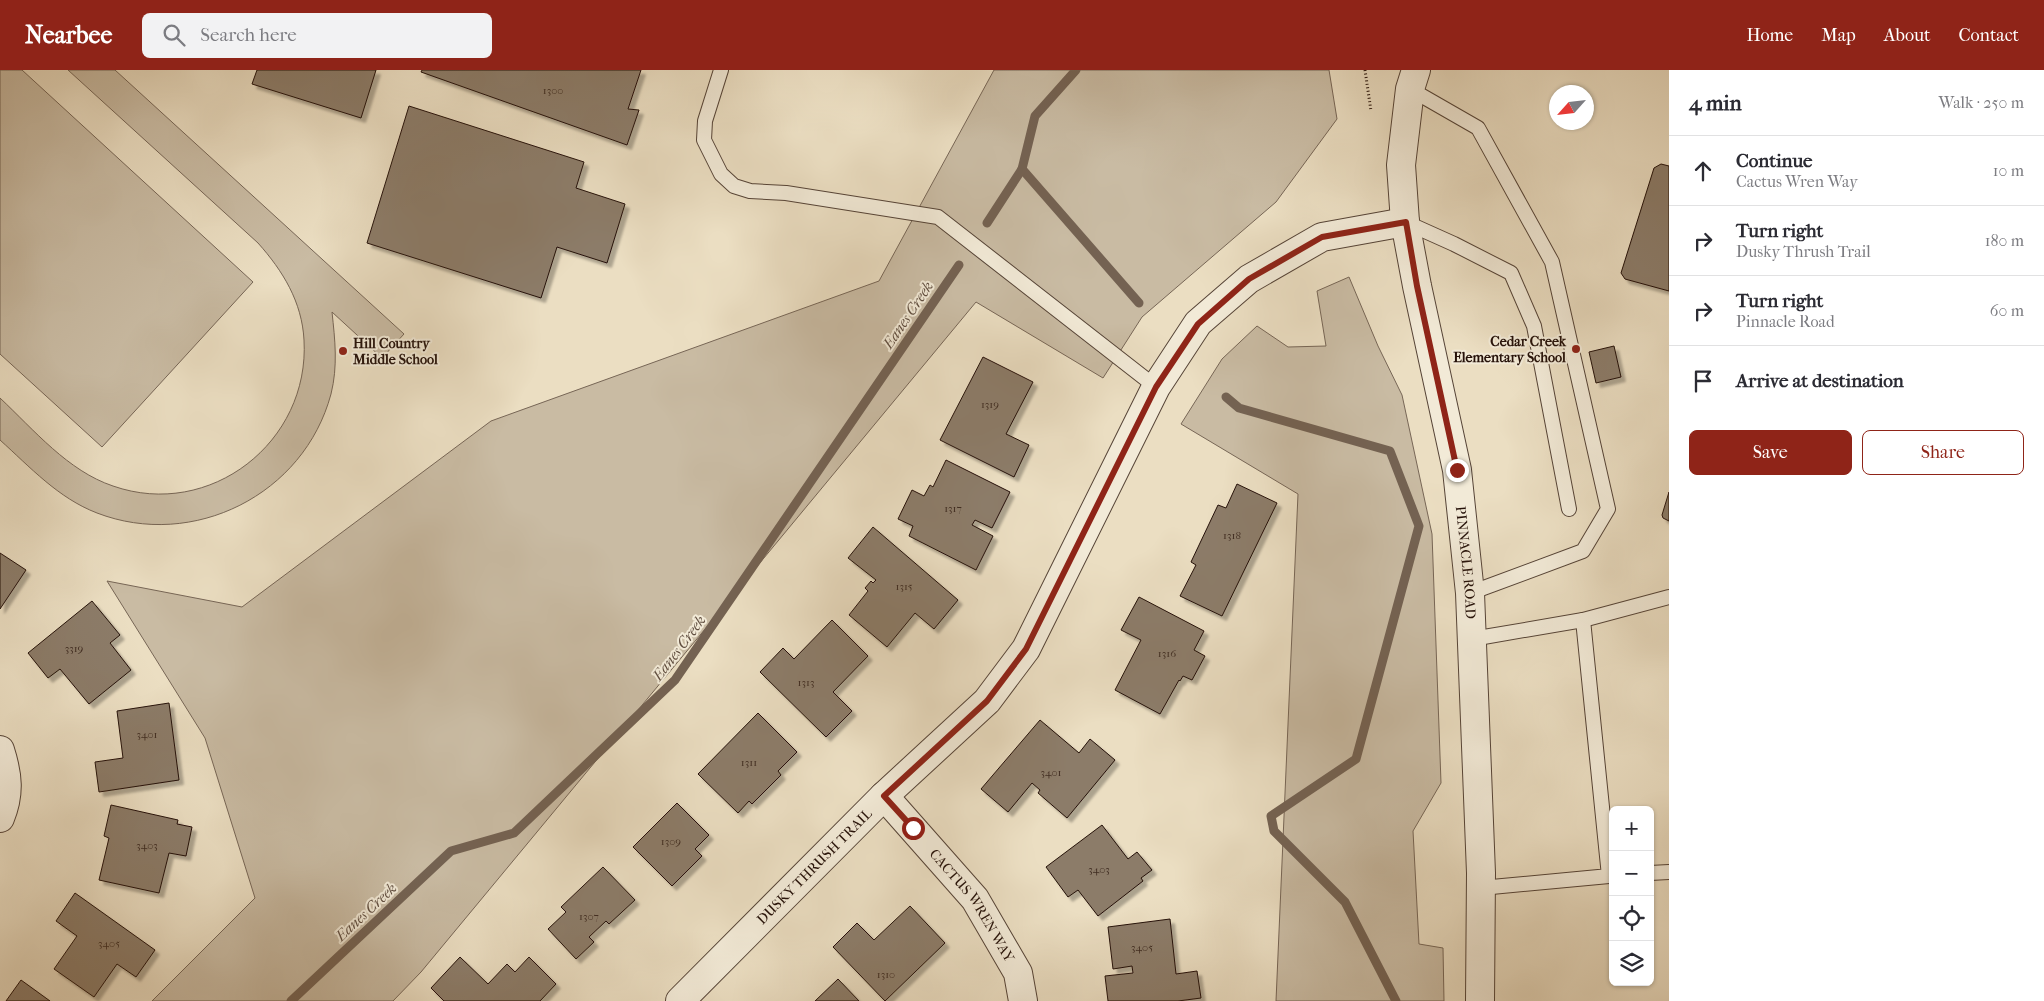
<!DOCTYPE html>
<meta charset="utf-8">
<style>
:root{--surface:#fff;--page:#f2f2f3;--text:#2b2b33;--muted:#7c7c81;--line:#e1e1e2;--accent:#8f2418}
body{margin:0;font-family:"IM FELL French Canon",serif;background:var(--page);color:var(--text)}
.controls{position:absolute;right:15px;bottom:15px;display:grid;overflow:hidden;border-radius:8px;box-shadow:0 1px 4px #0004}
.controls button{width:45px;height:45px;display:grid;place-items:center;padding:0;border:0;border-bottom:1px solid var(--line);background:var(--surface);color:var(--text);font:25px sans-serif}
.compass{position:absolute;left:1549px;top:15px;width:45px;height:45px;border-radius:50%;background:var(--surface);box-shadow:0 1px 4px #0004;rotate:243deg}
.stop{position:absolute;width:15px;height:15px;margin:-11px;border:4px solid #8f2418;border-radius:50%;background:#fff}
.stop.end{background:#8f2418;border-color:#fff;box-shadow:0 1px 5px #0008}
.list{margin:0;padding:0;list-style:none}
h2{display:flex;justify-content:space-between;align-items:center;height:65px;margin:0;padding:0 20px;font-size:21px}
h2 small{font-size:16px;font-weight:400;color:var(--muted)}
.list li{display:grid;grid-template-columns:32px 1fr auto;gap:15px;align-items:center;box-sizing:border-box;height:70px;padding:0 20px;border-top:1px solid var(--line)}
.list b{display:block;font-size:19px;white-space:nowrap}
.list p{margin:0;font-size:16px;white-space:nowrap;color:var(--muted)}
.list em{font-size:16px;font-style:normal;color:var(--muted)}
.actions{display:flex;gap:10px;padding:15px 20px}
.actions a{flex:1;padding:11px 0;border:1px solid var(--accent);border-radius:8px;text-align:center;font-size:18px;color:var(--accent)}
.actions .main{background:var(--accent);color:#fff}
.icon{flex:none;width:28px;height:28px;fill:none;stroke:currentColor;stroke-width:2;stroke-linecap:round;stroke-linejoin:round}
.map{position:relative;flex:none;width:1669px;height:931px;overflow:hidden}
header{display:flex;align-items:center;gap:30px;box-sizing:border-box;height:70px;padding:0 25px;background:var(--accent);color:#fff}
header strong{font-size:24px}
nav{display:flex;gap:28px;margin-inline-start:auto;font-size:18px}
.search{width:350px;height:45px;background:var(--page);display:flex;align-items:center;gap:12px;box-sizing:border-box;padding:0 18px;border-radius:8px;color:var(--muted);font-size:19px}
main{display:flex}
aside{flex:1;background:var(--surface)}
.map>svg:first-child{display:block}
.green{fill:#c9bba3;stroke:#776656}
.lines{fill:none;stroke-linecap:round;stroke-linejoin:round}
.stream{stroke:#746252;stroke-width:9}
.building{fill:#8c7c69;stroke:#251109;filter:url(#shadow)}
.service-casing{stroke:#564437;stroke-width:16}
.minor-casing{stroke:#564437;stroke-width:30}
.tertiary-casing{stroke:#564437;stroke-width:30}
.path{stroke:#251109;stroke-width:3;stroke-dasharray:1 2.5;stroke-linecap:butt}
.service{stroke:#f2ead7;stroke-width:14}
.minor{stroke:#f2ead7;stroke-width:28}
.tertiary{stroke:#f2ead7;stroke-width:28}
.route{stroke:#8f2418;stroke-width:6}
.poi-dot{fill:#8f2418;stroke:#f2ead7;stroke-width:2}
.labels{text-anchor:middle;stroke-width:4;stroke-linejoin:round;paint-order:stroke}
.number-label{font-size:11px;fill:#3f2c21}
.poi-label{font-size:14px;font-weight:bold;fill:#251109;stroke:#f2ead7;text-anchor:end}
.street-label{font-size:14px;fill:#251109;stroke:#f2ead7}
.water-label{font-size:15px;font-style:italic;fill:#604e40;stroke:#f2ead7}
</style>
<header>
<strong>Nearbee</strong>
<div class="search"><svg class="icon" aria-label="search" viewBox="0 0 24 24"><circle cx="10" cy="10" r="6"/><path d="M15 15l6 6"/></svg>Search here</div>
<nav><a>Home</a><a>Map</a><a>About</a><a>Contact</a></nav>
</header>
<main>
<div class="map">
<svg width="1669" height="931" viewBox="0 0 1669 931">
<defs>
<filter id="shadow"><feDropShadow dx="4.5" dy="4.5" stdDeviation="1" flood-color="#0004"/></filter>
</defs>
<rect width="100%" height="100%" fill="#ebdec2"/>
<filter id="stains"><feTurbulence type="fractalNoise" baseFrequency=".004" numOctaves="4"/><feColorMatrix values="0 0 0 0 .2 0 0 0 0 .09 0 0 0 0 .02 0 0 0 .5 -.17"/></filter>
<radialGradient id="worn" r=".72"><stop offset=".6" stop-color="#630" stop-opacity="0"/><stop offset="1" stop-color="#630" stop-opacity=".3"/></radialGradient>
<g class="green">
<polygon points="0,0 22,0 253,212 102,377 0,284"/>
<path d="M68,0H115L404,264L382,288L332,242C335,270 338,296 331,324C304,425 193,480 97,443C58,428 30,397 0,370V328C34,360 68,401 113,416C210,450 310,372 304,270C302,232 283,201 258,173Z"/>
<polygon points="994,0 1329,0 1337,49 1276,132 1142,247 1103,308 976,232 421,902 393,931 152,931 255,828 205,668 107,511 242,537 491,351 879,211"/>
<polygon points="1349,207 1378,276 1402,325 1432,464 1441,713 1413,761 1419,874 1443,878 1444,931 1276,931 1298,424 1181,354 1222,289 1257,256 1288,277 1326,276 1317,221"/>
</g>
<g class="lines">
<g class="stream">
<polyline points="1022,99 1139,233"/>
<polyline points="987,153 1022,99 1035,46 1076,0"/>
<polyline points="1226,327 1239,338 1390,381 1419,456 1356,689 1271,746 1274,761 1345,832 1396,931"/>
<polyline points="291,931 451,781 514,763 675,610 959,195"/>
</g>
</g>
<g class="building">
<polygon points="257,0 376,0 361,48 252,14"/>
<polygon points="422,0 641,0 628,39 639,40 627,75 421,2"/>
<polygon points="409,36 584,92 576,118 625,134 607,193 557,177 541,228 367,173"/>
<polygon points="1661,94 1669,96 1669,221 1625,209 1621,203 1654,98"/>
<polygon points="1614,276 1621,307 1596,313 1589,282"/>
<polygon points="983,287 1033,312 1006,364 1029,375 1014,407 940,370"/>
<polygon points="946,390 1010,422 992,458 975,450 972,455 993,466 976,500 909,466 913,456 898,449 912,420 924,426 930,415 933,417"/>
<polygon points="1237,414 1277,433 1222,546 1180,526 1196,495 1191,492 1218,435 1226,438"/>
<polygon points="1669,422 1669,451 1663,448 1662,445"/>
<polygon points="873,457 958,530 934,559 915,543 887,577 849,545 868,521 865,518 871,511 873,513 876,510 848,488"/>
<polygon points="0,483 26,500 0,539"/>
<polygon points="1139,527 1204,561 1194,580 1205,586 1192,610 1183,606 1180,611 1179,610 1160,644 1115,620 1141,570 1121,560"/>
<polygon points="92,531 120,565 110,573 131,600 89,634 60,599 48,608 28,583"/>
<polygon points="832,550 868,586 833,622 852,641 826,667 760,602 783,578 794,589"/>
<polygon points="169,633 179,710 99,722 95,692 123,688 117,641"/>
<polygon points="758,643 797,682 778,701 781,705 752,734 749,731 738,743 698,704"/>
<polygon points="1040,650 1079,683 1090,669 1115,690 1067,748 1038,723 1040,720 1032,713 1008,742 981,719"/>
<polygon points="677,733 709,765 695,779 702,786 672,816 633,777"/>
<polygon points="111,735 178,750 177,754 192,757 186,786 169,783 159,823 99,810 109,768 104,766"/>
<polygon points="1102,755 1128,789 1137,782 1152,800 1141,808 1143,811 1098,846 1078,820 1068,827 1046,797"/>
<polygon points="603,797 635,830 609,854 606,851 589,867 594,872 576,889 548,859 566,842 561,837"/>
<polygon points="75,823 155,880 136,907 117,894 94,927 54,899 77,866 56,851"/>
<polygon points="910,836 945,873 885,931 833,877 857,853 874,870"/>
<polygon points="1170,849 1176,904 1197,901 1201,928 1178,931 1108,931 1105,906 1133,903 1132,896 1113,899 1108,857"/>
<polygon points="460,887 488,914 507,894 515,902 529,887 556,914 540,931 444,931 431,918"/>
<polygon points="838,909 859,931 815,931"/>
<polygon points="21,910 50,931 6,931"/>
</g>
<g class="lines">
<g class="service-casing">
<g id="service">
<polyline points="721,0 705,51 704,70 721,104 734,116 750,121 786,123 938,147 1156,317"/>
<polyline points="1410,19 1478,58 1552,192 1608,439 1583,481 1470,523"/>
<polyline points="1405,152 1454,174 1511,203 1534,256 1569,439"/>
<polyline points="1472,569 1583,550 1669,527"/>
<polyline points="1650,803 1669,802"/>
<polyline points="1481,818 1609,806 1583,550"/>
</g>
</g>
<g class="minor-casing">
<g id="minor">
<path d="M0,680C8,705 10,724 0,748"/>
<path id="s1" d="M884,726L975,829L1018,903L1023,931"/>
<path id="s2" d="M680,931L884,726L987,631L1026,579L1156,317L1198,253L1249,209L1322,167L1405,152"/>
</g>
</g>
<g class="tertiary-casing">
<g id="tertiary">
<path id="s3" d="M1416,0L1410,19L1401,95L1405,152L1417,216L1457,400L1470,523L1481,803L1480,931"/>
</g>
</g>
<polyline class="path" points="1365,0 1371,41"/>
<use href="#service" class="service"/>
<use href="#minor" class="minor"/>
<use href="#tertiary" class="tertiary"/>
</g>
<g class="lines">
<polyline class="route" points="913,758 884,726 987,631 1026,579 1156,317 1198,254 1249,209 1322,167 1406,152 1417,216 1457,400"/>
</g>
<g class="poi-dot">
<circle cx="1576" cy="279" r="5"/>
<circle cx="343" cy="281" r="5"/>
</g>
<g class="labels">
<g class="number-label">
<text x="553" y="24">1300</text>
<text x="990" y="338">1319</text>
<text x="953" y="442">1317</text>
<text x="1232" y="469">1318</text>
<text x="904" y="520">1315</text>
<text x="74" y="582">3319</text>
<text x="1167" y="587">1316</text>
<text x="806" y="616">1313</text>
<text x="147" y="668">3401</text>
<text x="749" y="696">1311</text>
<text x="1051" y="706">3401</text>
<text x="671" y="775">1309</text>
<text x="147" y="779">3403</text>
<text x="1099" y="803">3403</text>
<text x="589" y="850">1307</text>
<text x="109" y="877">3405</text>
<text x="1142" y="881">3405</text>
<text x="886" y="908">1310</text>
</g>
<g class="poi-label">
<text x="1566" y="276">Cedar Creek<tspan x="1566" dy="16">Elementary School</tspan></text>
<text x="353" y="278" text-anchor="start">Hill Country<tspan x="353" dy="16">Middle School</tspan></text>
</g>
<g class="street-label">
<text dy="5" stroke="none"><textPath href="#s3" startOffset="500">PINNACLE ROAD</textPath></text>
<text dy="5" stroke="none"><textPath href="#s2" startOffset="190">DUSKY THRUSH TRAIL</textPath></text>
<text dy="5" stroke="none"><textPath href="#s1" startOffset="141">CACTUS WREN WAY</textPath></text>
</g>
<g class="water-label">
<text transform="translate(908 245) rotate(-56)" y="5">Eanes Creek</text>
<text transform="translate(679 578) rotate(-53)" y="5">Eanes Creek</text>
<text transform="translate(366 842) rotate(-43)" y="5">Eanes Creek</text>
</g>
</g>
<rect width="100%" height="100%" filter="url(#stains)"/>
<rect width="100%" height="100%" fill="url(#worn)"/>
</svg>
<div class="controls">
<button>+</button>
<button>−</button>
<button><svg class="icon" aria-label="locate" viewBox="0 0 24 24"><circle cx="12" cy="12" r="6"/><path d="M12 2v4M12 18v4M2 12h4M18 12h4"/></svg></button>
<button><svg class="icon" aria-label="layers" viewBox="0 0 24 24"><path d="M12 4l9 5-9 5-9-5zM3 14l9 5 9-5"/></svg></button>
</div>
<svg class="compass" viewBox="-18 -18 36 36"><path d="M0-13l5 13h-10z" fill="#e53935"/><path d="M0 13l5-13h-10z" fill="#7c7c81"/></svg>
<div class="stop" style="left:913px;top:758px"></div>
<div class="stop end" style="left:1457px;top:400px"></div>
</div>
<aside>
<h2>4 min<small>Walk · 250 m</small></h2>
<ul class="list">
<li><svg class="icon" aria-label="ahead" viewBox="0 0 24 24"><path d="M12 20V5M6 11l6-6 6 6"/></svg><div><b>Continue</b><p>Cactus Wren Way</p></div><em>10 m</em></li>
<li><svg class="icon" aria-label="right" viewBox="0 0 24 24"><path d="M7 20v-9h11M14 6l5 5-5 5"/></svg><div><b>Turn right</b><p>Dusky Thrush Trail</p></div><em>180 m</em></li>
<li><svg class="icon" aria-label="right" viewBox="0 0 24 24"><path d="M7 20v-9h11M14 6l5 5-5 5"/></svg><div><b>Turn right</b><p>Pinnacle Road</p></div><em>60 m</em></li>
<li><svg class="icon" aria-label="arrive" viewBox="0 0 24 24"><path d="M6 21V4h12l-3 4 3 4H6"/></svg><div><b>Arrive at destination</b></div></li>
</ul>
<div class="actions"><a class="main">Save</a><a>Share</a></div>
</aside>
</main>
